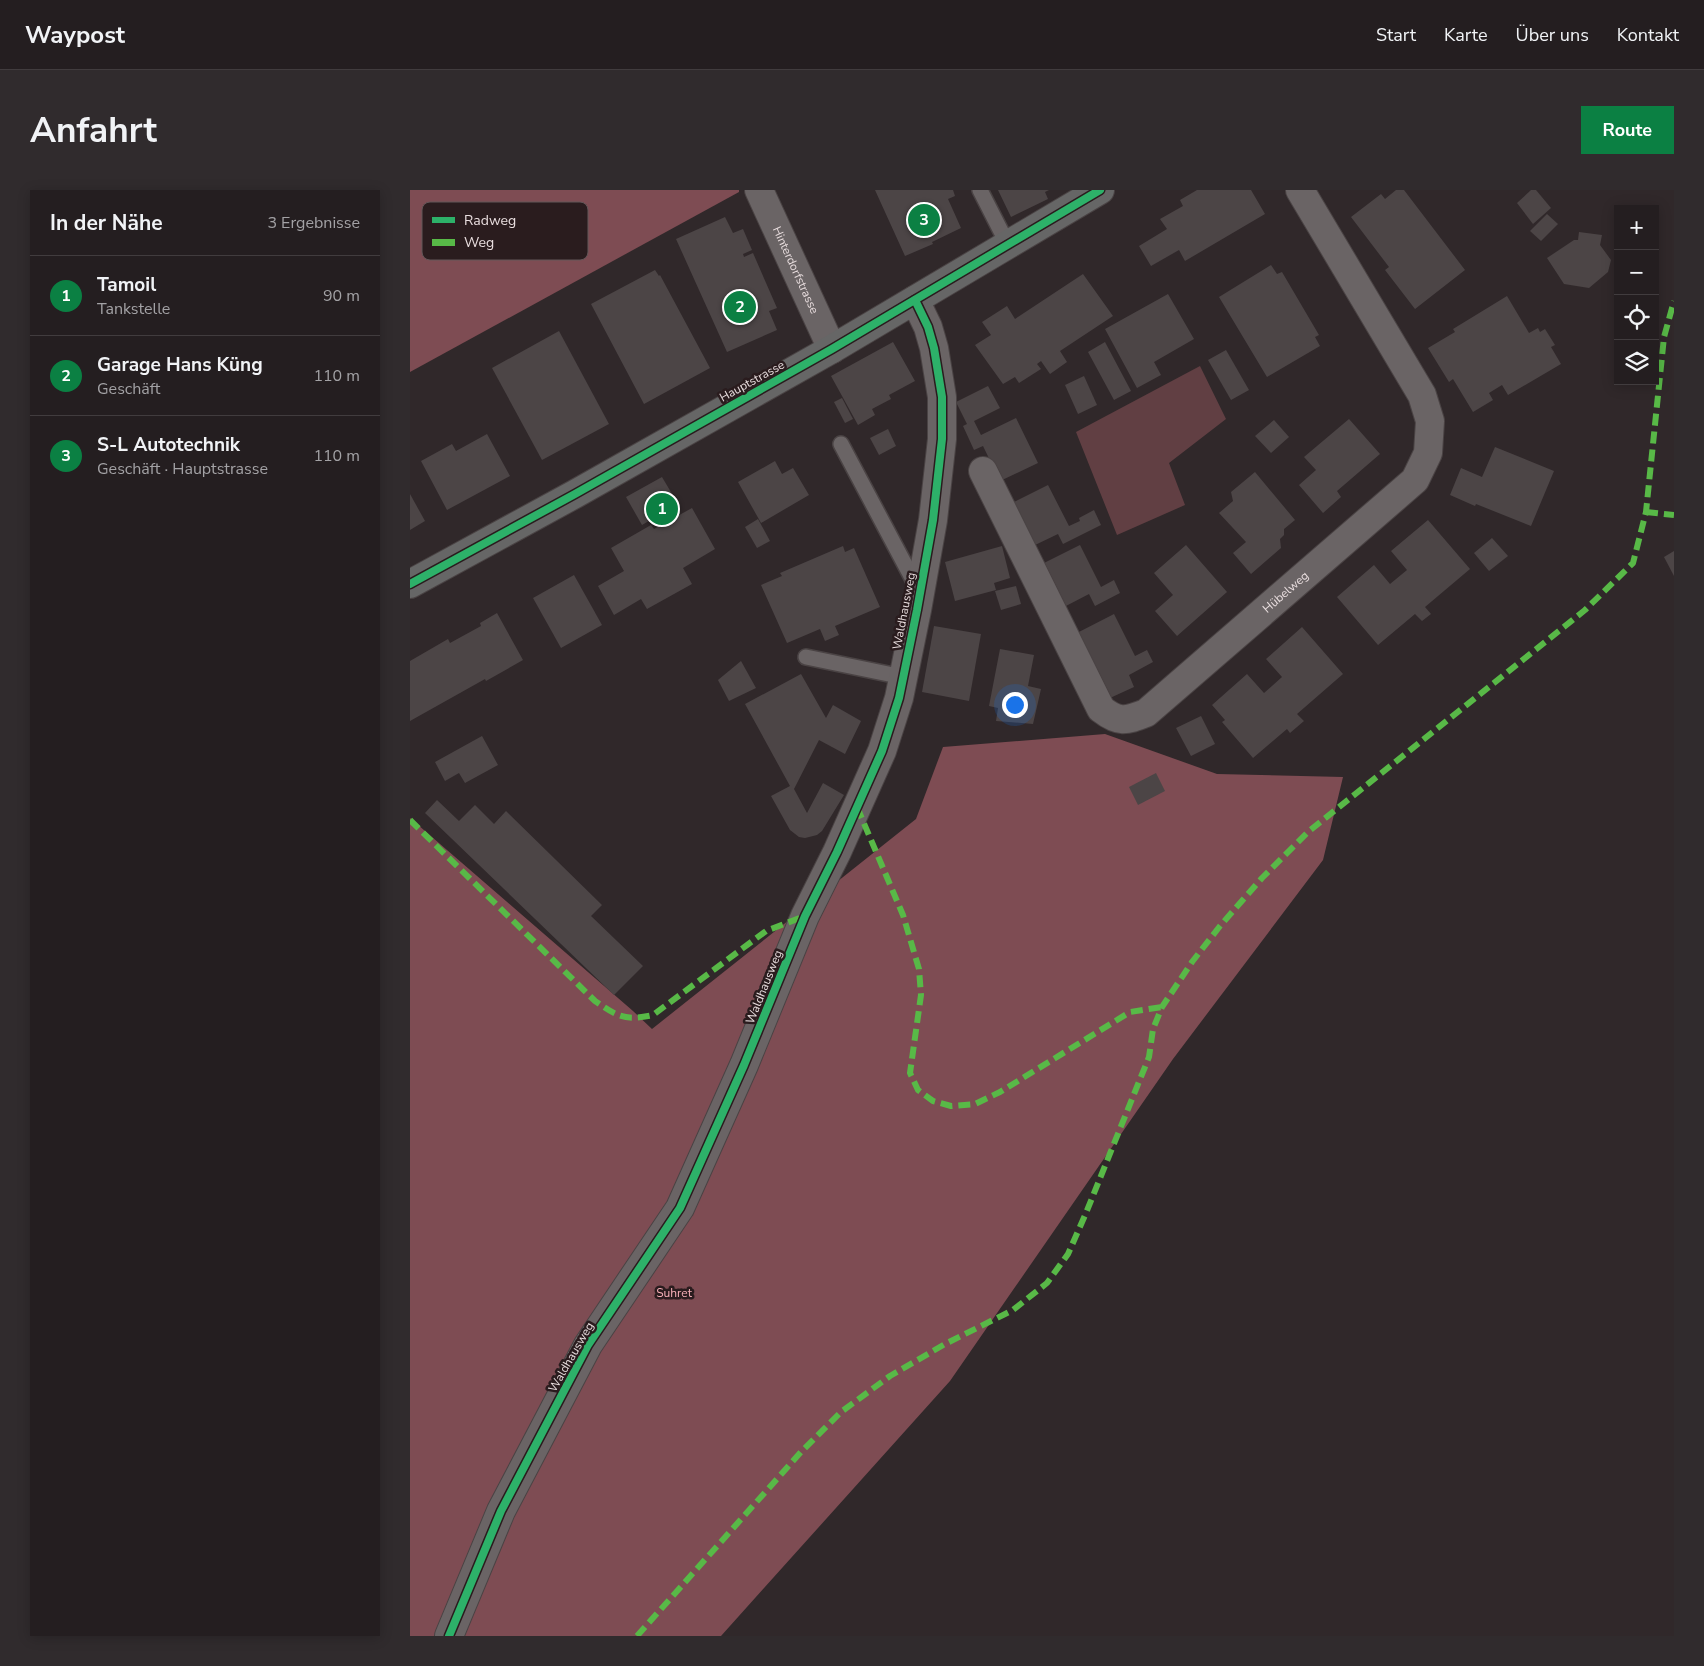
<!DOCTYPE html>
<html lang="de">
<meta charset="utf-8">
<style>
:root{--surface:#241e20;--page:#302b2d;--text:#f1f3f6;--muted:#a3a2a5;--line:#413c3e;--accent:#0b8043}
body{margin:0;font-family:"Nunito Sans",sans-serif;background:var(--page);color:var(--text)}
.controls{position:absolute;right:15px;top:15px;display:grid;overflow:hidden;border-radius:0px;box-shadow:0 2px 12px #0003}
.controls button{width:45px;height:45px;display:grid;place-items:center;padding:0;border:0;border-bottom:1px solid var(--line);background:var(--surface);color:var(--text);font:25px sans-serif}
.you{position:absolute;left:604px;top:514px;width:18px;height:18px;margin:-12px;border:4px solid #fff;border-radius:50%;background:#1a73e8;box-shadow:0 0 0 8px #1a73e833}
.badge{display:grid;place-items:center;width:32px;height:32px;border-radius:50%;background:var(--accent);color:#fff;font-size:16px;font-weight:700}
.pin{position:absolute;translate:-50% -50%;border:2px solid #fff;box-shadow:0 1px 5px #0006}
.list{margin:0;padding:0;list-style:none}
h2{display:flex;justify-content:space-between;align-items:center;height:65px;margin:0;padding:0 20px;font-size:21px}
h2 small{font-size:16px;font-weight:400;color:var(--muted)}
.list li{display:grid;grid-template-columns:32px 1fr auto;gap:15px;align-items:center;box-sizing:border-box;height:80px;padding:0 20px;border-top:1px solid var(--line)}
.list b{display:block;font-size:19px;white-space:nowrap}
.list p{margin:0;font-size:16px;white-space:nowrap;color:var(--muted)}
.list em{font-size:16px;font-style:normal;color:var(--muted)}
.icon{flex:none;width:28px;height:28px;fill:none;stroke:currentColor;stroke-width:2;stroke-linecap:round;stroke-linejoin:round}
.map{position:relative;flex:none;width:1264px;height:1446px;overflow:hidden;border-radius:0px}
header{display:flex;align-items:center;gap:30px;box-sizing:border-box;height:70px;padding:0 25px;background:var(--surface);border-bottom:1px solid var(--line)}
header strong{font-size:24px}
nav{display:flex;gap:28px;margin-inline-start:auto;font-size:18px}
.intro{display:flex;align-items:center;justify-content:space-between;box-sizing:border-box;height:120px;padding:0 30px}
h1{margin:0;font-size:35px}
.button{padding:12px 22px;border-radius:0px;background:var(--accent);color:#fff;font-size:18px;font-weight:700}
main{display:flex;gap:30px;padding:0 30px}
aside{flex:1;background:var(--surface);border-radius:0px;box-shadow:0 2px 12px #0003}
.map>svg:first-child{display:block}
.green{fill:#613f43}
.forest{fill:#7e4c53}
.building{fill:#4c4546}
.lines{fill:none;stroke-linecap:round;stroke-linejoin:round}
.lane-casing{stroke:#4a4344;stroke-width:18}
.street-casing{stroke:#4a4344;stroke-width:30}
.primary-casing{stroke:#4a4344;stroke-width:30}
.lane{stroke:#6a6465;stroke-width:15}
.street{stroke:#6a6465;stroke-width:28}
.primary{stroke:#666;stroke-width:28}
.quiet{stroke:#58b947;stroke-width:6;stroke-dasharray:12 6;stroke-linecap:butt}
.cycleway-casing{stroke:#2a1c1e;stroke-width:11}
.cycleway{stroke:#2db169;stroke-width:8}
.labels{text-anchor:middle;stroke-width:5;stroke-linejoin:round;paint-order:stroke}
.street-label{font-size:12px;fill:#e9dedf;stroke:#2a1c1e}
.park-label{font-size:12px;fill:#f7afb8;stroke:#2a1c1e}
.key{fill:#2a1c1e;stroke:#635658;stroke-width:1}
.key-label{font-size:14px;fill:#e9dedf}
</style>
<header>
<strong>Waypost</strong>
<nav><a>Start</a><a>Karte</a><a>Über uns</a><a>Kontakt</a></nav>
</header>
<div class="intro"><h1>Anfahrt</h1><a class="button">Route</a></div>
<main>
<aside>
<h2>In der Nähe<small>3 Ergebnisse</small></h2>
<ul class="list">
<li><span class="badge">1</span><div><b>Tamoil</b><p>Tankstelle</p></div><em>90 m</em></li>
<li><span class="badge">2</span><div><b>Garage Hans Küng</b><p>Geschäft</p></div><em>110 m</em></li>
<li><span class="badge">3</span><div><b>S-L Autotechnik</b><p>Geschäft · Hauptstrasse</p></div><em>110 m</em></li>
</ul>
</aside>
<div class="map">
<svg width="1264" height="1446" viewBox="0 0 1264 1446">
<rect width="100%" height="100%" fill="#30282a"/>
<polygon class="green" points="790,176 816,229 759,273 775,315 707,345 666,242"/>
<g class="forest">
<polygon points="0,0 329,0 329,2 0,182"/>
<polygon points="695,544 807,584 933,587 913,670 763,869 540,1191 311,1446 0,1446 0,628 223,821 242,839 506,629 533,557"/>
</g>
<g class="building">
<polygon points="465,0 543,0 545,6 538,9 551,38 522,52 523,54 495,66"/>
<polygon points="588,0 639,0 635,2 638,9 601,27"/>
<polygon points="787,0 841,0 855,24 775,71 769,60 741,76 729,56 757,39 750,29 773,16 770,10"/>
<polygon points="986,0 994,0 1055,80 1005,119 975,80 979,77 941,27 971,4 975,9"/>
<polygon points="1121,0 1126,0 1141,18 1123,34 1107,13"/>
<polygon points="1137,24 1148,34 1131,51 1120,41"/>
<polygon points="315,27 323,43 333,39 342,60 333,64 334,67 343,63 367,118 359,121 367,140 317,162 266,49"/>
<polygon points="1169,42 1192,45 1190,55 1201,70 1198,82 1179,98 1154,94 1137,68 1164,50 1168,50"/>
<polygon points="861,75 867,84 872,82 909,145 905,147 910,156 857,187 809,107"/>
<polygon points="245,80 249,86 250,85 300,178 234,214 181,114"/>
<polygon points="673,84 703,126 650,161 657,172 640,184 631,171 627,174 631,179 609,193 605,187 593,194 565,155 581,145 572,132 597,116 605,129"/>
<polygon points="758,104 784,149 744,172 751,185 727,198 695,139"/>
<polygon points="1097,106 1119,143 1128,138 1130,142 1135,139 1145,155 1141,157 1151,174 1098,205 1092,195 1079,203 1083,210 1063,222 1043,189 1039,192 1018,158 1045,142 1043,139"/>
<polygon points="149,141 199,234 132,270 82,178"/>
<polygon points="483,152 505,191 479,205 481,209 462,219 465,225 448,235 421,186"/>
<polygon points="695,152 721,201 704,210 678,162"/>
<polygon points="816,160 839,200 821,210 798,170"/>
<polygon points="674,186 687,215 668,224 655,195"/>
<polygon points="578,196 590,218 564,231 571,245 606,228 628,273 590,291 573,256 564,260 553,236 557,234 546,212"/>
<polygon points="432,208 443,229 435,233 424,212"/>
<polygon points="939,229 970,264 927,301 931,307 913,323 889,295 906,280 894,267"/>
<polygon points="864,230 879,247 861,263 845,246"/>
<polygon points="478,239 486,256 469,265 460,248"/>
<polygon points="77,244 100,286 37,320 11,271 42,254 46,261"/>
<polygon points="1085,257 1144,281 1121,336 1066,314 1065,316 1040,305 1051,278 1072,287"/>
<polygon points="365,271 372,284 383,278 399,305 351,333 328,292"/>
<polygon points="845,282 885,330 874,339 874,345 870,349 871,358 841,384 823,363 836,352 809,323 823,311 821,302"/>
<polygon points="252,287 268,314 232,335 216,307"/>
<polygon points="638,295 659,336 670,331 669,328 684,320 691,335 653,354 648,344 623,356 602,313"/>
<polygon points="0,304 15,331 0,340"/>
<polygon points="282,318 305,359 273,378 282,394 237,419 231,409 204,425 188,396 214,381 201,358 241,335 244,339"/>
<polygon points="348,329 360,351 347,358 335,337"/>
<polygon points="1018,330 1060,379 1015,417 1021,424 1012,431 1005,424 968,455 927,407 964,375 980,394 997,380 981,361"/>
<polygon points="1082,348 1098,366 1079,381 1064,363"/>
<polygon points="670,355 691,397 704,390 710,403 685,416 679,404 654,417 632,374"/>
<polygon points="776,355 817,402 767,446 745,421 763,405 744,383"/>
<polygon points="433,356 435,362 444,358 470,417 425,436 429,445 415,451 410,439 377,453 351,395 372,386 370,383"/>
<polygon points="592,356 600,388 584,393 586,400 545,411 535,372"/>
<polygon points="1264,361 1264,386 1254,367"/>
<polygon points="164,385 192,435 151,458 123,408"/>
<polygon points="606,396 611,414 591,420 585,401"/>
<polygon points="87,423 113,470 76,491 75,489 0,531 0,471 38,449 40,453 71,436 70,433"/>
<polygon points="704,424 725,466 737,460 743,472 719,485 724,497 700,508 665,444"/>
<polygon points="524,436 571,444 559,511 512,502"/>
<polygon points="892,437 933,484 887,524 894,531 880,543 877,539 843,568 812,532 815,530 802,515 837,484 854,503 872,487 856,469"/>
<polygon points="590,459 624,465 618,496 631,499 623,534 586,531 588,518 579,516"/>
<polygon points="331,471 346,498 319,511 308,490"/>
<polygon points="391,484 416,528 423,515 451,531 435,564 409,550 384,599 397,623 413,593 434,605 412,641 407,645 395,648 389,647 380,640 361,606 380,596 335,514"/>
<polygon points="791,526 805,554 781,566 766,538"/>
<polygon points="72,546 88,575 55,593 49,583 35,591 25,572"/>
<polygon points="746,583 755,601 728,615 719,597"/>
<polygon points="27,610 49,631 65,615 84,634 96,621 192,715 181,726 233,776 204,805 15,623"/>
</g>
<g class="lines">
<g class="lane-casing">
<g id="lane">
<polyline points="570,0 598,55"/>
<polyline points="431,254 509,401"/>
<polyline points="396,467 493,487"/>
</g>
</g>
<g class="street-casing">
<g id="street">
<path id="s1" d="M349,0L422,159"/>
<path id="s2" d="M573,281L691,519C709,533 715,531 736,523L1005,290L1018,263L1020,231L1012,205L890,0"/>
<polyline points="39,1446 91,1321 178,1155 270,1018 334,875 395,726 427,662 472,561 489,508 507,420 523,330 532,249 532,207 524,158 518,137 505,110"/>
</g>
</g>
<g class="primary-casing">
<polyline id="primary" points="0,394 165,304 422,159 690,0"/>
</g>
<use href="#lane" class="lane"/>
<use href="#street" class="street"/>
<use href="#primary" class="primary"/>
<g class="quiet">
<polyline points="1236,322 1264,325"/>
<polyline points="447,617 493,725 509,779 511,805 500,883 508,900 523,911 541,916 565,914 590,902 720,822 752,817"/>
<path d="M0,630L185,811C208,827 215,831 243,825L356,741L395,726"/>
<polyline points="227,1446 391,1262 431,1222 480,1186 535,1154 603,1120 637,1093 658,1064 676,1023 739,867 743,839 752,817 782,772 810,736 852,688 898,642 1175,420 1223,373 1236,322 1254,147 1264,111"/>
</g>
<g class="cycleway-casing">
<g id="cycleway">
<polyline points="0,394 165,304 422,159 690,0"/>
<polyline points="39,1446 91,1321 178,1155 270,1018 334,875 395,726 427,662 472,561 489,508 507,420 523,330 532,249 532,207 524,158 518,137 505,110"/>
</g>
</g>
<use href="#cycleway" class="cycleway"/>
</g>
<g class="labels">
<g class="street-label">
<text dy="4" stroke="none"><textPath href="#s1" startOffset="88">Hinterdorfstrasse</textPath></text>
<text transform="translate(342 191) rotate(-29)" y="4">Hauptstrasse</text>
<text dy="4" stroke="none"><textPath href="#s2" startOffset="499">Hübelweg</textPath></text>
<text transform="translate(494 421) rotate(-79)" y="4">Waldhausweg</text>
<text transform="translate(354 797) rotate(-68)" y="4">Waldhausweg</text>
<text transform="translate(161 1167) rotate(-60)" y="4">Waldhausweg</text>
</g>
<g class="park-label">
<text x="264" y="1107">Suhret</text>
</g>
</g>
<rect x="12" y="12" width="166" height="58" rx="8" class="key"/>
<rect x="22" y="27" width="23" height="6" fill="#2db169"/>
<rect x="22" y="49" width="23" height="7" fill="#58b947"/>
<g class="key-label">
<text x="54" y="35">Radweg</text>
<text x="54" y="57">Weg</text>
</g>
</svg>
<div class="controls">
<button>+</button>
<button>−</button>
<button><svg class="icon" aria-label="locate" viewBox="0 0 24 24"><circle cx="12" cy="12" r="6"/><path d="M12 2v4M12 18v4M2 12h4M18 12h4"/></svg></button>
<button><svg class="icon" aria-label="layers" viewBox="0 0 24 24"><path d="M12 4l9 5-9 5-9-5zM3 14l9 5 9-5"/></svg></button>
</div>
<div class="you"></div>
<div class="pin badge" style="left:252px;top:319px">1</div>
<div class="pin badge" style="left:330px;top:117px">2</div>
<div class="pin badge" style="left:514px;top:30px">3</div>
</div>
</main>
